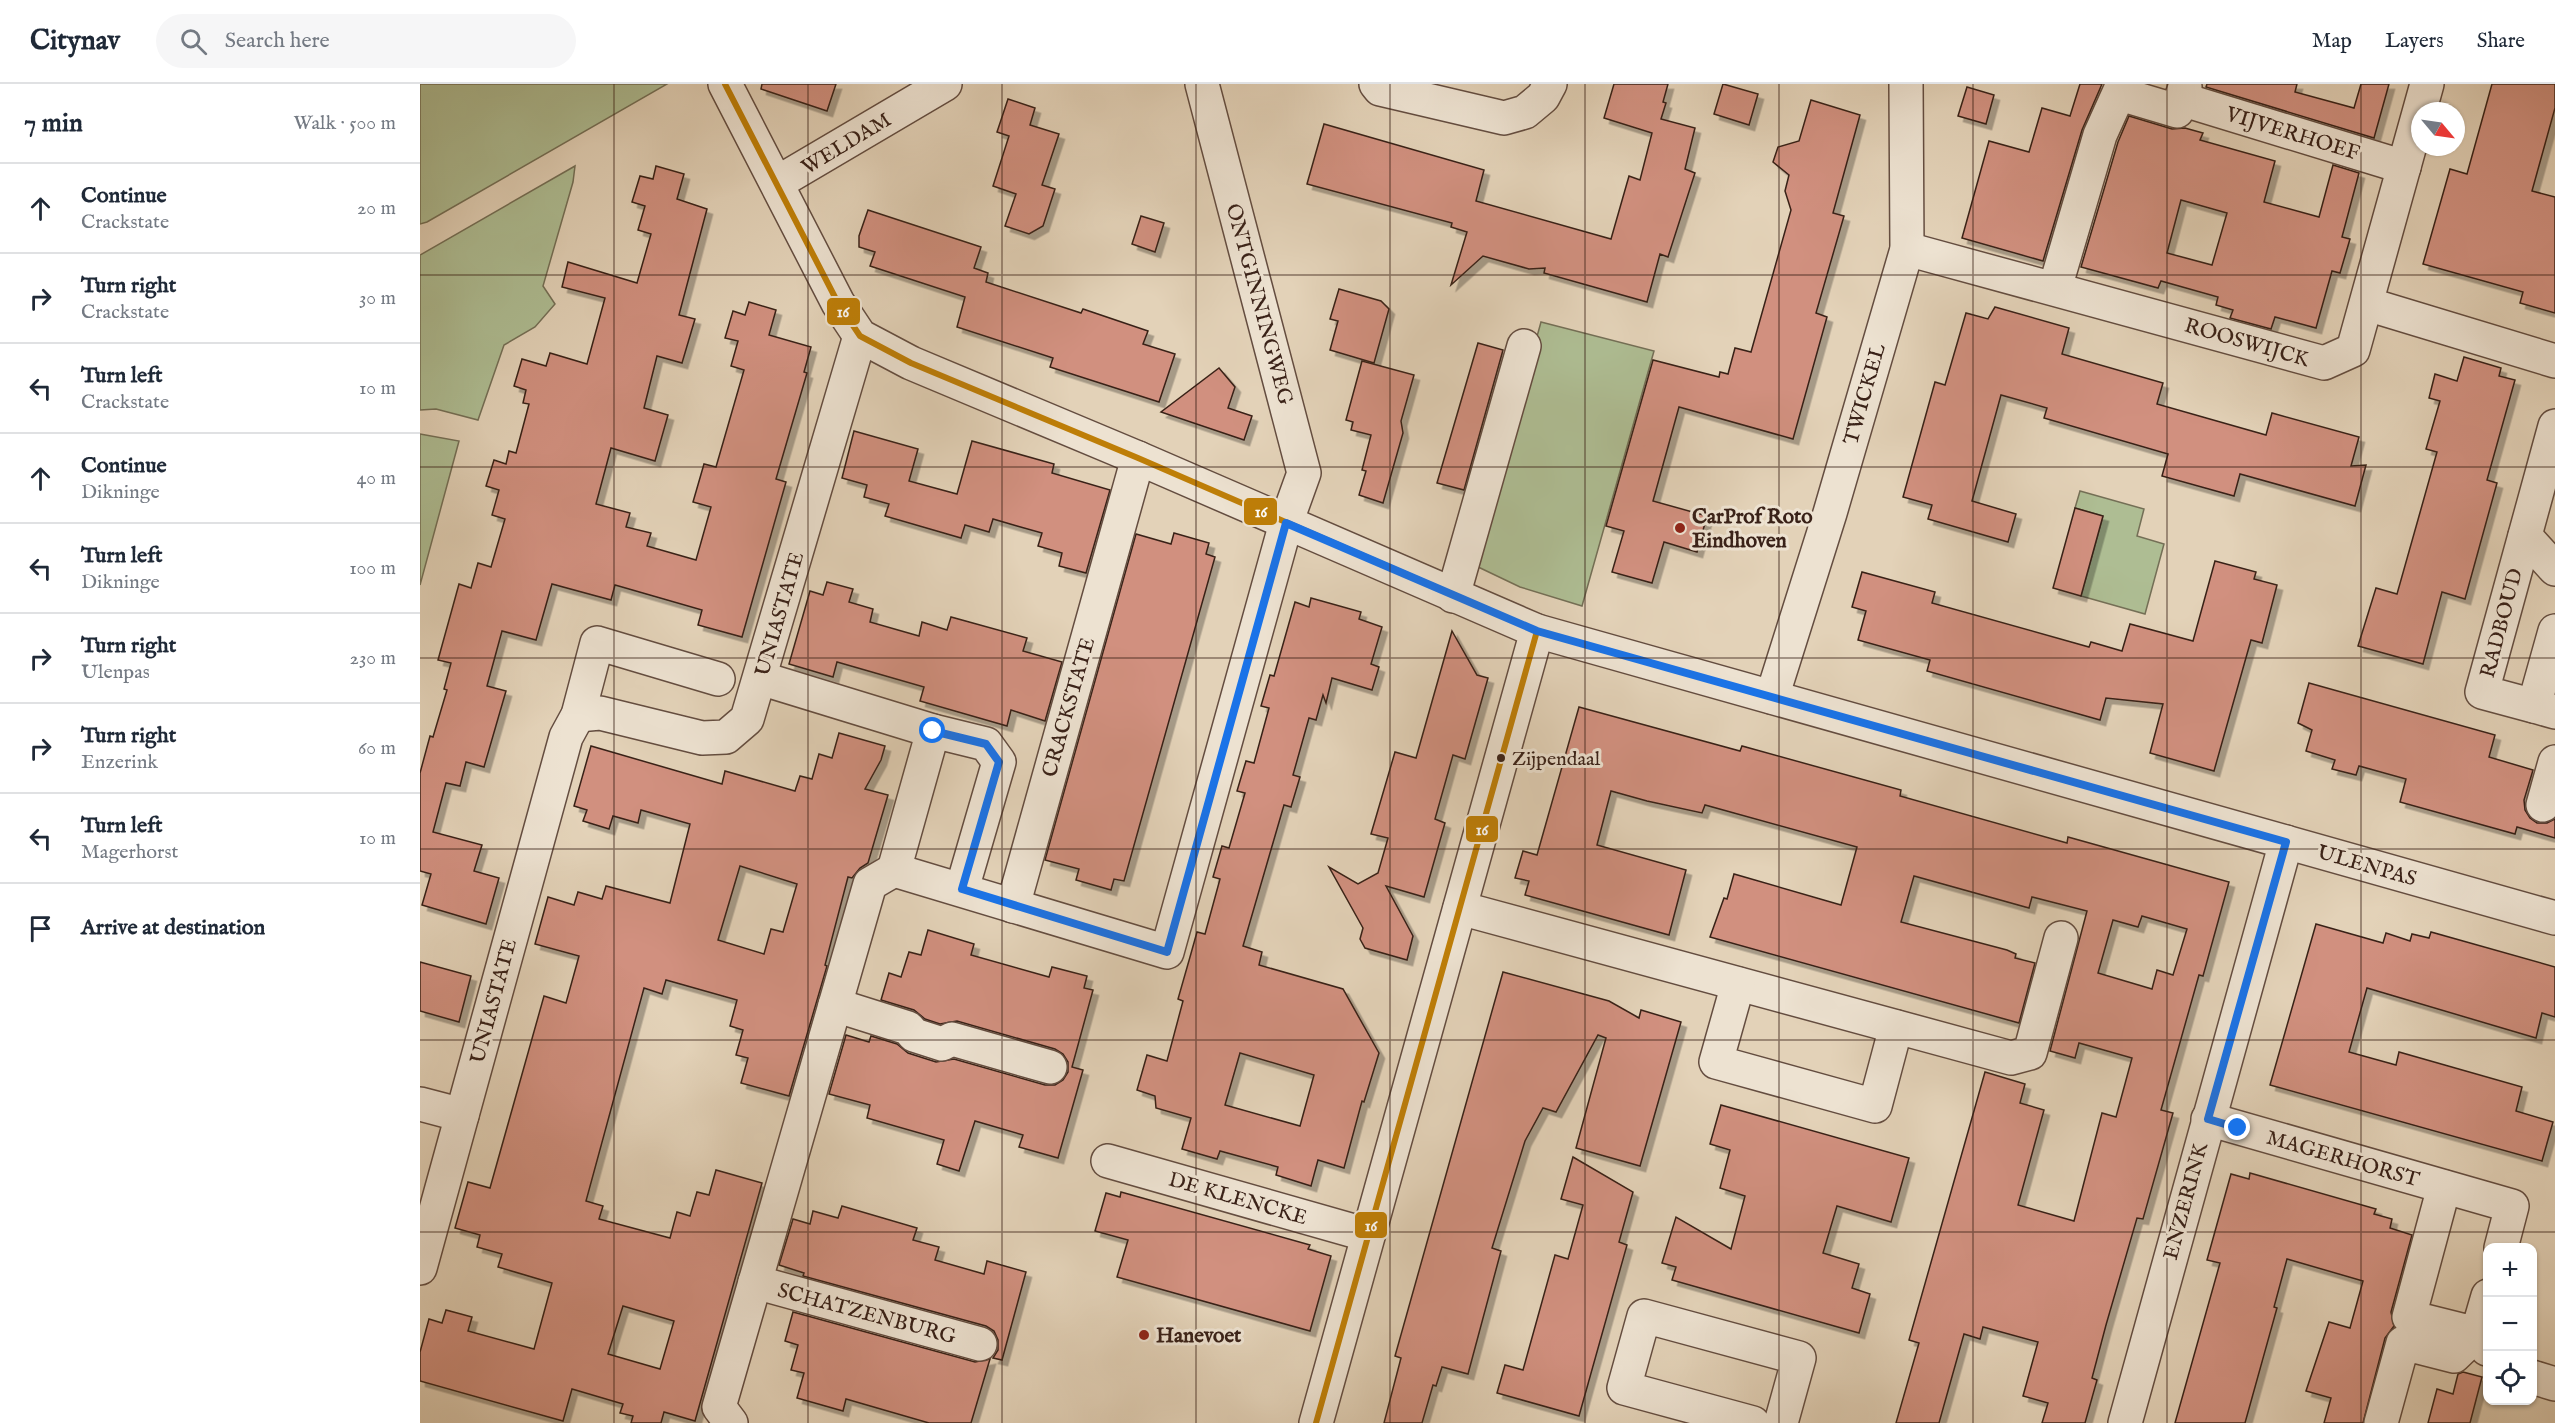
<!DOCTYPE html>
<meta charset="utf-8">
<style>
:root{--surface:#fff;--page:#f6f6f7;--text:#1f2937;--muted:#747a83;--line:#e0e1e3}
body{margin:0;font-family:"IM FELL English",serif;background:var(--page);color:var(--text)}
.controls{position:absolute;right:18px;bottom:18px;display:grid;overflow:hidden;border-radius:12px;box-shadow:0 2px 4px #0004}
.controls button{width:54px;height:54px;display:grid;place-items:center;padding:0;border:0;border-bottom:2px solid var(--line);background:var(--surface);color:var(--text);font:30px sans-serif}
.compass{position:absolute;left:1991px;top:18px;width:54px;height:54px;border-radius:50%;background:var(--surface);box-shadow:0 2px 4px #0004;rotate:119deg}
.stop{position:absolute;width:18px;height:18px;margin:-14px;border:4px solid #1a73e8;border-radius:50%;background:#fff}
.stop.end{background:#1a73e8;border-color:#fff;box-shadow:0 2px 6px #0008}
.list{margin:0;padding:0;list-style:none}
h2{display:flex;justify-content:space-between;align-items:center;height:78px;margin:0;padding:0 24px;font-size:26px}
h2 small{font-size:20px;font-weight:400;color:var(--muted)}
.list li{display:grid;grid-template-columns:39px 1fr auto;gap:18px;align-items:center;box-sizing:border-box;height:90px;padding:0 24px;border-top:2px solid var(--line)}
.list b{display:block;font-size:22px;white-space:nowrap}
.list p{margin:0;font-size:20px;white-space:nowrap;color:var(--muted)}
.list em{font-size:20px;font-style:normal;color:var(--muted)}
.icon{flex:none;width:33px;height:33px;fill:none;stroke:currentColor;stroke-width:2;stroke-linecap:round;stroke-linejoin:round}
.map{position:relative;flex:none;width:2135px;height:1339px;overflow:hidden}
header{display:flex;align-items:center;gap:36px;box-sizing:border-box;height:84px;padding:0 30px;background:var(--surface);border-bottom:2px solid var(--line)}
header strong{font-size:28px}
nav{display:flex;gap:33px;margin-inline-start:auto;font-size:21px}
.search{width:420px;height:54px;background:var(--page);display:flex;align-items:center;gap:15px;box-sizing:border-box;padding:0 21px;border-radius:33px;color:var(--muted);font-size:22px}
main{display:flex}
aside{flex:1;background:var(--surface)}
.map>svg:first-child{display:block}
.green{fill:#aebd93;stroke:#746f56;stroke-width:1.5}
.building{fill:#d1907f;stroke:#392118;stroke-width:1.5;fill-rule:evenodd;filter:url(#shadow)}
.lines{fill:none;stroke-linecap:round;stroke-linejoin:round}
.minor-casing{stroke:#644d40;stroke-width:36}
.minor{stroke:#ede2d1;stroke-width:33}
.bus-1-casing{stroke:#ede2d1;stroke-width:10}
.bus-1{stroke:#be7e07;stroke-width:6}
.route{stroke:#1a73e8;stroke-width:8}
.grid{fill:none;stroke:#392118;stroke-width:1.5;stroke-opacity:0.55}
.poi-dot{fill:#8f2418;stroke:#ede2d1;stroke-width:2}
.bus-dot{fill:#392118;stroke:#ede2d1;stroke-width:2}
.labels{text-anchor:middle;stroke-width:6;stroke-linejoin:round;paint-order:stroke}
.bus-label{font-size:20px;fill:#392118;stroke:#ede2d1;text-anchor:start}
.street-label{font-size:21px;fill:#392118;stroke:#ede2d1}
.poi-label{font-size:21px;font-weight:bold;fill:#392118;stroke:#ede2d1;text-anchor:start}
.line-badge{stroke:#ede2d1;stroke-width:2}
.badge-label{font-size:16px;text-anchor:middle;font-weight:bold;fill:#fff}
</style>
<header>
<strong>Citynav</strong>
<div class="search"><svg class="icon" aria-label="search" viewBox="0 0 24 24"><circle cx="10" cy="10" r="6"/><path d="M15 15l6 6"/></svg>Search here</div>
<nav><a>Map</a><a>Layers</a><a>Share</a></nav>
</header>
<main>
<aside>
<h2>7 min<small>Walk · 500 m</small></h2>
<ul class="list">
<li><svg class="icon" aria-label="ahead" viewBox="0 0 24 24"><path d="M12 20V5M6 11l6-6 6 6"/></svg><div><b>Continue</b><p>Crackstate</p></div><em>20 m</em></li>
<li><svg class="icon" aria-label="right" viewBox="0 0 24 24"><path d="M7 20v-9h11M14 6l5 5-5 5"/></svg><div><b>Turn right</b><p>Crackstate</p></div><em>30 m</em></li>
<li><svg class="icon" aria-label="left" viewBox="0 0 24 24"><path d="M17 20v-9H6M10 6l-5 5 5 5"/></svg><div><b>Turn left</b><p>Crackstate</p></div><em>10 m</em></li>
<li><svg class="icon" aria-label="ahead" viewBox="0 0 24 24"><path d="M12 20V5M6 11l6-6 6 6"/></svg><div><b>Continue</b><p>Dikninge</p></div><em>40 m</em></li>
<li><svg class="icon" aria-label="left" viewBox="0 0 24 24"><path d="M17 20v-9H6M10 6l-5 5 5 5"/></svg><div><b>Turn left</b><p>Dikninge</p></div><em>100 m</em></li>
<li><svg class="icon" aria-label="right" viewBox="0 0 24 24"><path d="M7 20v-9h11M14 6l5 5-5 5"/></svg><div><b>Turn right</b><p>Ulenpas</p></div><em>230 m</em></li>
<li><svg class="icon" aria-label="right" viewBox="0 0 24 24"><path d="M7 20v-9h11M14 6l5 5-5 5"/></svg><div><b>Turn right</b><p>Enzerink</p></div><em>60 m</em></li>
<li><svg class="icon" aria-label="left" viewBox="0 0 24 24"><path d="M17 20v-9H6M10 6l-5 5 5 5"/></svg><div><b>Turn left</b><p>Magerhorst</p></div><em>10 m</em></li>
<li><svg class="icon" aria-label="arrive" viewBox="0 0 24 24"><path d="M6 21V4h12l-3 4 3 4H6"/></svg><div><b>Arrive at destination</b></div></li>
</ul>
</aside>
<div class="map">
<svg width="2135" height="1339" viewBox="0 0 2135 1339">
<defs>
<filter id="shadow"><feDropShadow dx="5.5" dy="5.5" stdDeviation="0" flood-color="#0004"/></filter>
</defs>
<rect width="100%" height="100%" fill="#e3d2b8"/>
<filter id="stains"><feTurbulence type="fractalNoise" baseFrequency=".00333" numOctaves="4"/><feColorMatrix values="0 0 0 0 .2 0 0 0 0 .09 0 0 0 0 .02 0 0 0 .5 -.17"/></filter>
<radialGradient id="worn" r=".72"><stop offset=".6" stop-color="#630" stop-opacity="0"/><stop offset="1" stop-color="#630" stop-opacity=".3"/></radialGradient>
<g class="green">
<polygon points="0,0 247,0 7,138 0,140"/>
<polygon points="155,82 153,98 123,202 135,220 115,243 84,261 58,336 16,325 0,326 0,171"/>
<polygon points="1121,238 1234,267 1162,522 1100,503 1054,481"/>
<polygon points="0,350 39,357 0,501"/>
<polygon points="1660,407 1724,425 1717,452 1744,460 1725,530 1661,512 1683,432 1655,424"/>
</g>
<g class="building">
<polygon points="342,0 416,0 407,27 341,5"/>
<polygon points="1194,0 1248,0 1243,18 1246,19 1241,35 1275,44 1265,85 1275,89 1248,173 1240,170 1227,218 1124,189 1125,184 1109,185 1063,172 1031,201 1047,148 1031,143 1032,139 887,100 904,40 1064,86 1056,117 1191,155 1209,92 1220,96 1232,49 1184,34"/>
<polygon points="1303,0 1338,10 1329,41 1294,30"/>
<polygon points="1660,0 1682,0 1662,46 1623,177 1542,154 1569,57 1609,68 1622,24 1650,32"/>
<polygon points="1787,0 1877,0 1875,8 1934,24 1941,0 1969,0 1954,54 1786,3"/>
<polygon points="2072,0 2135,0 2135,24 2112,107 2135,113 2135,229 2100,219 2103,208 2003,180 2030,85 2047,90"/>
<polygon points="1547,3 1574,11 1566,40 1538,32"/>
<polygon points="588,15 615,24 610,41 639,50 622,101 635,105 623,142 609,150 585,142 596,110 573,102 589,52 577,48"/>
<polygon points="1391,16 1440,31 1413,129 1424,132 1396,229 1407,233 1373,355 1259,323 1233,417 1287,432 1277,468 1244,458 1232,499 1192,488 1204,447 1186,442 1233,276 1299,293 1300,288 1308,290 1315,264 1331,268 1371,126 1365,107 1369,91 1353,78 1358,63 1379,57"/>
<path d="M1709,32L1752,45L1765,44L1783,49L1780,56L1855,77L1844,118L1899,133L1913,81L1939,89L1922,153L1930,155L1920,189L1912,187L1896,244L1855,233L1851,245L1810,234L1813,226L1796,221L1798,213L1741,197L1738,204L1661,183L1698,58ZM1761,116L1807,129L1792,181L1747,169Z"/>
<polygon points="236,82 264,90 257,115 287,125 259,231 275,235 262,279 237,272 224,324 248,331 235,377 191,364 176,420 210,429 206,443 231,449 227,462 276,476 291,423 273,418 284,380 296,383 324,286 311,282 318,257 305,254 313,227 325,231 329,218 356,226 349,251 391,263 384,288 387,289 356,395 366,398 322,553 278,541 282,526 195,501 191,516 132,500 116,556 82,547 67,602 86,607 64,683 46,678 40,702 26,699 13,748 62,761 54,787 79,794 66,840 2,821 11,790 0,787 0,689 10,652 13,653 27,606 24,605 31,579 18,576 39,500 51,504 58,479 71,483 85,435 72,431 79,406 66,402 74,376 86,380 89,367 96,369 109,320 103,319 106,306 94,302 102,275 126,282 130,269 167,280 185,214 142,203 148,178 217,199 231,150 218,146 225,122 212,118 220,92 233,95"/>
<polygon points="448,126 561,163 554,184 568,189 566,198 661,229 663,225 728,247 723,260 755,270 739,318 630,283 633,274 537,243 545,213 450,182 455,168 439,163 439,152"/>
<polygon points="721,132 744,139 735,168 712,160"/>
<polygon points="919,205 961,217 969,225 954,279 910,266 918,237 910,235"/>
<polygon points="1575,223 1649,244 1642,270 1743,299 1737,320 1846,351 1852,329 1939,353 1931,382 1946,381 1935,422 1820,390 1814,412 1742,392 1748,370 1624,334 1627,324 1581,311 1552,417 1596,430 1588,458 1508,435 1512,421 1483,413 1515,298 1525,301 1546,229 1568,235"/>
<polygon points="1058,259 1083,266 1044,406 1017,399"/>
<polygon points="2044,273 2081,284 2079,292 2095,296 2067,396 2077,399 2045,515 2022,508 2003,580 1938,562 1956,504 1977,510 2001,425 2017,368 2006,365 2020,317 2009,314 2015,290 2037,297"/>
<polygon points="942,277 994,291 981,337 983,349 963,419 939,411 946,387 942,386 951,351 931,346 933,338 926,336"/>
<polygon points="799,284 815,303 808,324 832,332 824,356 741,328"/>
<polygon points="434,347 498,365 489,397 537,410 552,357 634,380 632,389 690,406 666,489 639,482 642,469 618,462 622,449 597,442 573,435 569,448 545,441 541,454 465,432 469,420 444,413 447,401 422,394"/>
<polygon points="1655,424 1683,432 1661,512 1633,504"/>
<polygon points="754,449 789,459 786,470 795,473 704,797 694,795 691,806 656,796 659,785 625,776 716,450 751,460"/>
<polygon points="1795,477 1836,488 1834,495 1857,501 1842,559 1831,556 1794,687 1730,669 1743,620 1686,614 1680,636 1507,587 1510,576 1438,556 1446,527 1432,523 1442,488 1515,508 1512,519 1669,563 1671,558 1702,567 1710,540 1773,557"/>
<polygon points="407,498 433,505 429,518 453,525 450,538 499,552 502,538 527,546 531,533 607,554 603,567 642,578 625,637 591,626 587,642 500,617 504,603 417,578 413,593 369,580 390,507 403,511"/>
<path d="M891,514L941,528L939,535L962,543L951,580L959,583L952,606L912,594L906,619L903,611L896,636L889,634L873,691L880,693L871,723L864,721L823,862L842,868L839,881L923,905L959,969L944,1018L942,1017L924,1084L898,1076L891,1102L856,1091L858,1083L800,1067L797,1075L762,1065L771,1034L736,1024L735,1012L717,1006L727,971L747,977L763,917L758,915L770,873L777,848L785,850L800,795L793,793L802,762L809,764L825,709L817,707L826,677L834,679L849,624L841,622L850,591L854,592L875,518L889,523ZM820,969L894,991L880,1042L805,1021Z"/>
<polygon points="1032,547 1057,591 1068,594 1045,675 1033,671 1015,735 1025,739 1004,813 966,802 993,852 987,876 945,864 940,855 943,844 909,783 938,800 958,789 968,754 951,750 975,668 996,674"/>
<polygon points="1889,599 2075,651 2069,673 2113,686 2104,716 2105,726 2110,734 2117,739 2127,739 2135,735 2135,754 2097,743 2095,750 1980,718 1986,695 1939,682 1936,691 1912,685 1915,676 1886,667 1892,646 1878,639"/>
<path d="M1159,623L1320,667L1322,662L1481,706L1480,712L1647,759L1648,753L1809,798L1783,892L1779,891L1741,1026L1753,1029L1723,1135L1717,1134L1686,1241L1672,1294L1677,1296L1665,1339H1622L1628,1319L1603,1312L1618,1258L1563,1243L1560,1255L1544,1250L1519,1339H1476L1499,1259L1489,1256L1565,988L1605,1000L1600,1019L1624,1026L1598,1121L1654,1137L1682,1029L1696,1033L1712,974L1659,959L1655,974L1630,967L1667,827L1612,813L1609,824L1494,792L1481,838L1587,866L1596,870L1595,874L1615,879L1599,939L1290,853L1304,814L1307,815L1314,790L1421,821L1437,763L1285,721L1282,729L1227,717L1191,707L1177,761L1266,786L1249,851L1105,811L1109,797L1095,794L1103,767L1117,771ZM1722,832L1767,845L1753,891L1737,886L1732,905L1678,889L1693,836L1718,843Z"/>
<path d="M419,649L465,662L461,676L445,705L468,711L448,779L440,784L432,794L428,793L405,881L407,882L369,1012L321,999L328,974L316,971L323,946L310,942L317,916L246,896L242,910L224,904L166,1117L183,1122L179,1135L250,1154L257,1128L270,1132L277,1108L289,1111L296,1086L342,1099L275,1337L244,1328L241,1339H211L213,1332L200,1329L203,1320L152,1305L143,1337L0,1297V1268L9,1235L22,1239L26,1226L52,1233L48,1247L114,1265L132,1199L78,1183L82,1170L57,1163L60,1151L35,1144L48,1098L70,1104L124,912L146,919L159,872L115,860L128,813L154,821L158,808L182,815L186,802L250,819L270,740L221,726L218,739L193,732L189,745L163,737L167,726L154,722L171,662L302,700L305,687L375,707L380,692L392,695L399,670L412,674ZM320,782L377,800L363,848L351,845L344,870L298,856ZM203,1222L254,1237L240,1285L188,1270Z"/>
<polygon points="1896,840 1963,859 1966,849 1990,857 1992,850 2009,854 2011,848 2135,883 2135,933 2122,929 2116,954 1947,904 1929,968 1976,981 1979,968 2102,1003 2096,1027 2133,1038 2122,1077 1850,1001"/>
<polygon points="508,846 554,860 551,871 629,893 632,883 667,892 664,904 673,906 652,983 663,986 638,1074 599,1063 603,1051 555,1037 539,1087 517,1080 524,1056 447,1034 450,1021 409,1010 426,951 449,958 451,952 477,960 488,969 516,978 534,975 625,1001 635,1001 643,996 648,988 648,978 643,970 635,965 537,937 520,940 505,935 494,926 461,916 469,889 481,893 489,868 501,871"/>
<polygon points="0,878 51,892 39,938 0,927"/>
<polygon points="1083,888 1189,917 1219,934 1221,926 1261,938 1220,1082 1156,1064 1186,954 1178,951 1136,1028 1123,1024 1105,1057 1072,1164 1081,1167 1048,1290 1022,1283 1016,1302 1013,1301 1002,1339 964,1339 981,1274 975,1272"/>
<polygon points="1301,1021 1489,1074 1471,1138 1417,1122 1403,1169 1439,1180 1432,1204 1450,1210 1439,1249 1252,1196 1256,1183 1242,1179 1256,1133 1311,1165 1325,1112 1300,1104 1310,1066 1290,1060"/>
<polygon points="1153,1073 1213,1108 1199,1158 1207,1161 1159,1332 1077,1309 1085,1281 1103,1286 1135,1171 1148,1175 1163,1121 1141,1115"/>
<polygon points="1830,1089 1956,1125 1954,1130 1972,1135 1970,1144 1992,1151 1971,1228 1974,1242 1965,1254 1943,1339 1904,1339 1911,1314 1886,1307 1909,1238 1930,1244 1943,1197 1867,1175 1854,1223 1857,1224 1825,1339 1755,1339 1800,1179 1787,1176 1811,1090 1829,1095"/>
<polygon points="701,1108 890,1161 888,1165 911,1172 890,1247 697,1193 708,1156 675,1147 686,1109 700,1113"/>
<polygon points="422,1122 497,1144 493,1156 519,1163 515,1176 564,1190 567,1177 606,1188 582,1276 573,1274 578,1266 578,1256 574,1247 566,1242 383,1192 384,1189 359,1181 373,1135 390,1140 393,1127 418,1134"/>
<polygon points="373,1228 555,1278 570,1275 551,1339 509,1339 426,1315 423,1327 377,1314 384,1289 371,1286 378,1261 365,1257"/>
<polygon points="2043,1288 2062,1293 2050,1339 2008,1339 2017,1305 2033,1310 2038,1290"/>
</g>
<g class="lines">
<g class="minor-casing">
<g id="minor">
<polyline points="305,0 418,219 440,252 491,279 718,374 1117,547 2135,834"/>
<polyline points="956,0 960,5 1084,34 1105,28 1123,13 1130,0"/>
<polyline points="1700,10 1757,27 1765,3"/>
<polyline points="1761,15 1984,83"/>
<polyline points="357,99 525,0"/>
<polyline points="1487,165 1904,279 1933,266 2007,0"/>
<polyline points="1635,204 1680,51 1703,0"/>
<polyline points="1947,220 2135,277"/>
<polyline points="2105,452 2135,485"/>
<polyline points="1033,512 1104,262"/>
<polyline points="2135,547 2114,622 2135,628"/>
<polyline points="340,594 513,647 566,660 579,678 542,805"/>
<polyline points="1352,613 1410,429 1487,165 1486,0"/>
<polyline points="2114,622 2062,608 2135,342"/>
<polyline points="158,631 180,629 282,654 306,653 327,635 440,252"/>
<polyline points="513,647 474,786 747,868 866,439 884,389 782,0"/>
<polyline points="2123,721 2135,678"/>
<polyline points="593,822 718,374"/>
<polyline points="1040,824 1591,974 1610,969 1641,854"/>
<polyline points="1318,900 1296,978 1455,1022 1476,943"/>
<polyline points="415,921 488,944 494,951 522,960 532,955 630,983"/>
<polyline points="0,1020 42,1031"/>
<polyline points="1788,1035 2092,1122 2081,1164"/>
<polyline points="688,1077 948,1151"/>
<polyline points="2024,1103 1989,1233 2057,1250 2068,1212"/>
<polyline points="0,1184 146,653 158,631 177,559 298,595"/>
<polyline points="335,1198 560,1260"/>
<polyline points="2112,1293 2135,1300"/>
<polyline points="311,1339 299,1323 450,800 474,786"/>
<polyline points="896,1339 1117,547"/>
<polyline points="1333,1339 1204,1304 1224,1232 1379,1274 1361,1339"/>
<polyline points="1705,1339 1866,758"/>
<polyline points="1961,1339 1983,1259 2034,1272 2057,1250 2067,1265"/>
</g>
</g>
<use href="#minor" class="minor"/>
<g class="bus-1-casing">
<g id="bus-1">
<polyline points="305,0 418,219 440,252 491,279 718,374 1117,547"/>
<polyline points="896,1339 1117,547"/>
</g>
</g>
<use href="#bus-1" class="bus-1"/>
</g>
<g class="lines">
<polyline class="route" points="513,647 566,660 579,678 542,805 747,868 866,439 1117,547 1866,758 1788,1035 1818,1044"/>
</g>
<path class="grid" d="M194,0V1339M388,0V1339M582,0V1339M776,0V1339M970,0V1339M1165,0V1339M1359,0V1339M1553,0V1339M1747,0V1339M1941,0V1339M0,191H2135M0,383H2135M0,574H2135M0,765H2135M0,956H2135M0,1148H2135"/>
<g class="poi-dot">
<circle cx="1260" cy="444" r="6"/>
<circle cx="724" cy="1251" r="6"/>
</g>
<circle class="bus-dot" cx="1081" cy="674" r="5"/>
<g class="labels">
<g class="bus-label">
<text x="1092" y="681">Zijpendaal</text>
</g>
<g class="street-label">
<text transform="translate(1873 49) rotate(17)" y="7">VIJVERHOEF</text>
<text transform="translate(426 59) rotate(-31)" y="7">WELDAM</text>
<text transform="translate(840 220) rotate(75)" y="7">ONTGINNINGWEG</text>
<text transform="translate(1827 258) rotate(16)" y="7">ROOSWIJCK</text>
<text transform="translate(1444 310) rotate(-74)" y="7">TWICKEL</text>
<text transform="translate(359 530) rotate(-74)" y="7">UNIASTATE</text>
<text transform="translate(2081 539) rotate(-75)" y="7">RADBOUD</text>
<text transform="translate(648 623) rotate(-74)" y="7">CRACKSTATE</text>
<text transform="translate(1947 781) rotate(16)" y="7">ULENPAS</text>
<text transform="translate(73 917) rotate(-75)" y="7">UNIASTATE</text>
<text transform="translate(1923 1074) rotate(16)" y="7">MAGERHORST</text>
<text transform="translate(818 1114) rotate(16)" y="7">DE KLENCKE</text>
<text transform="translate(1765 1117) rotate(-75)" y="7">ENZERINK</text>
<text transform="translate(447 1229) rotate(15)" y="7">SCHATZENBURG</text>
</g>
<g class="poi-label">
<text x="1272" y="439">CarProf Roto<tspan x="1272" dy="24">Eindhoven</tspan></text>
<text x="736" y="1258">Hanevoet</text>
</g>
</g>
<g class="line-badge">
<rect x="406" y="213" width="35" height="29" rx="6" fill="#be7e07"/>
<rect x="823" y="413" width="35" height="29" rx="6" fill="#be7e07"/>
<rect x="1045" y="731" width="34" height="28" rx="6" fill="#be7e07"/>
<rect x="934" y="1127" width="34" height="28" rx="6" fill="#be7e07"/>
</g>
<g class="badge-label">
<text x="423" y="233">16</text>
<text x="841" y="433">16</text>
<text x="1062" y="751">16</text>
<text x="951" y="1147">16</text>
</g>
<rect width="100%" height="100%" filter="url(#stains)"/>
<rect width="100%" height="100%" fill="url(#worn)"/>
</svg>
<div class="controls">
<button>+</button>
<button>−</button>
<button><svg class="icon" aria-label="locate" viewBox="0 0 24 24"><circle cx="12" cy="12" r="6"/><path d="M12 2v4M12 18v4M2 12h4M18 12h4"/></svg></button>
</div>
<svg class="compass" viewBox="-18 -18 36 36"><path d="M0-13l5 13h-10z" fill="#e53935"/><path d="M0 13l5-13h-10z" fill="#747a83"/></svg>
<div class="stop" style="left:513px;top:647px"></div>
<div class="stop end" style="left:1818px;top:1044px"></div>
</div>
</main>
